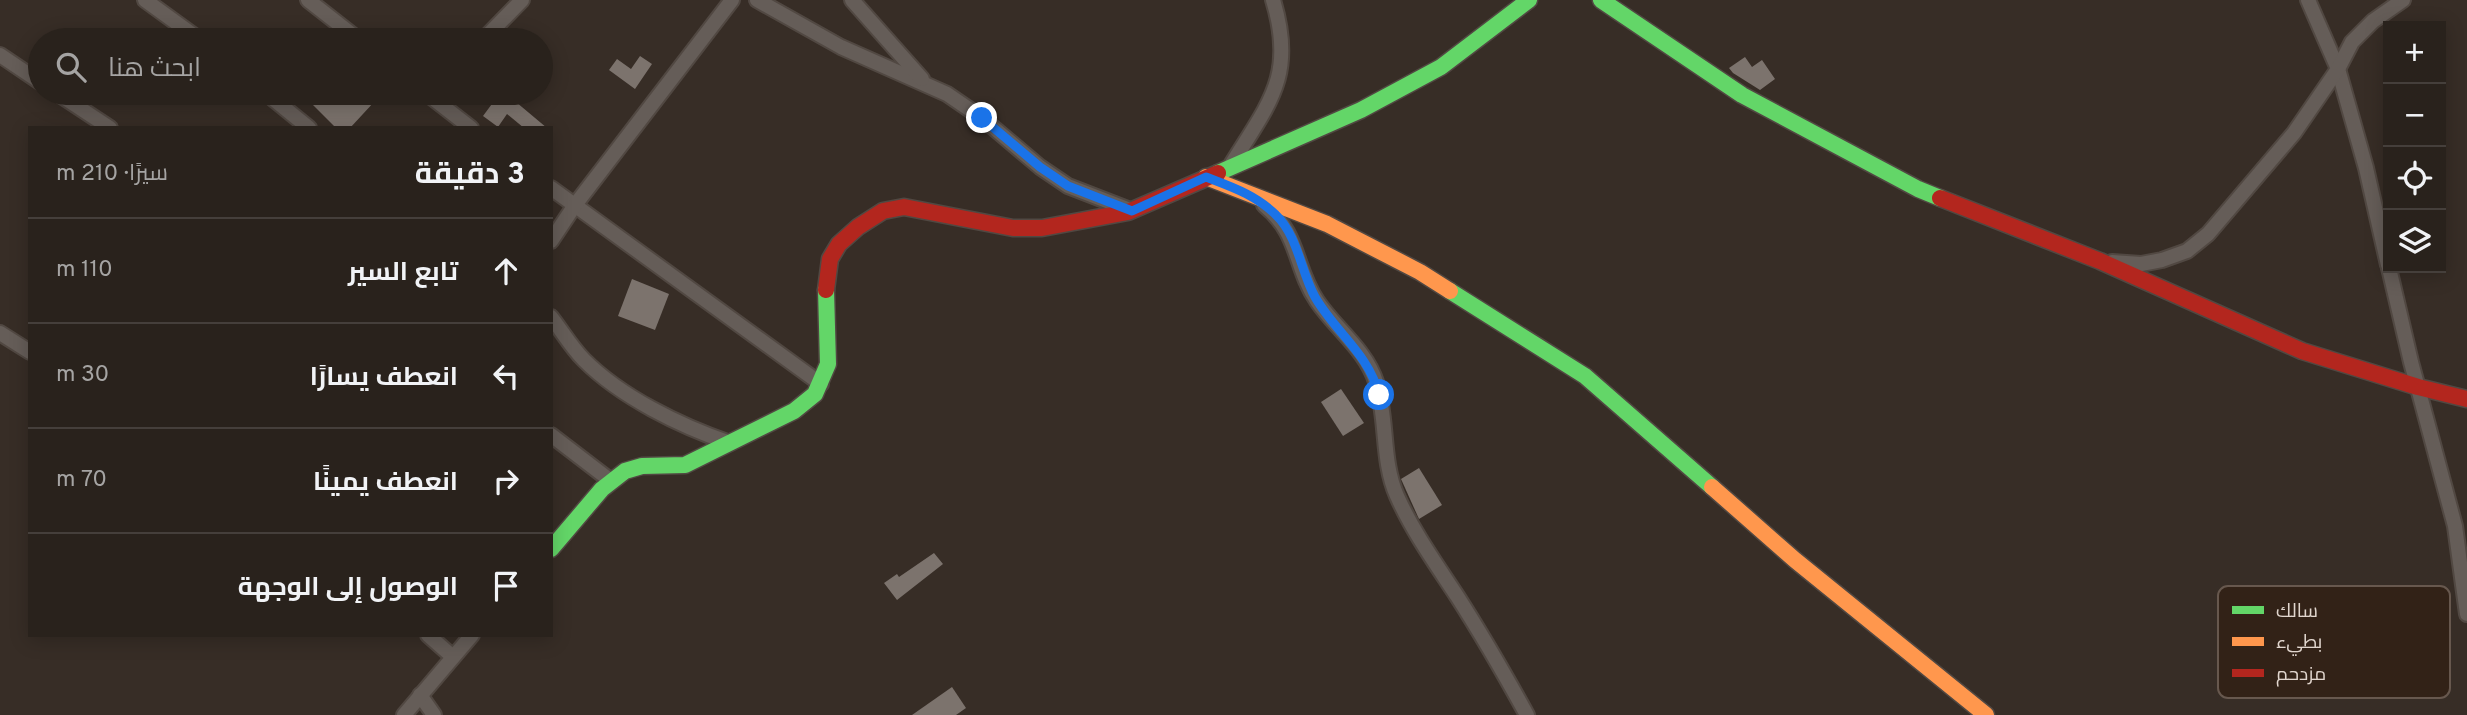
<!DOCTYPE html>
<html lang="ar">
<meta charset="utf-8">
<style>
:root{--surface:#29221c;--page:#352f29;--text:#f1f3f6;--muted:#a5a4a3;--line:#453f3b}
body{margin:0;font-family:Overpass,Cairo,sans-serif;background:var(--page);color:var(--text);direction:rtl}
.controls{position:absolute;right:21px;top:21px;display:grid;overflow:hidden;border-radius:0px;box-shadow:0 4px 18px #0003}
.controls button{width:63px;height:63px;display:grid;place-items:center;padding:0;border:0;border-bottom:2px solid var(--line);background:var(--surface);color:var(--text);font:35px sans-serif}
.stop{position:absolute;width:21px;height:21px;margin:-16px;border:5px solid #1a73e8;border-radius:50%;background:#fff}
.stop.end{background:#1a73e8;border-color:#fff;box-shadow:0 2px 7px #0008}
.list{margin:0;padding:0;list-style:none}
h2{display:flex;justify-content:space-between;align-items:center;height:91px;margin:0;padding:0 28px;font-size:30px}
h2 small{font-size:23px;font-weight:400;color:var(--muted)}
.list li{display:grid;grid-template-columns:46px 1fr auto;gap:21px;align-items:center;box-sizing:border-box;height:105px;padding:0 28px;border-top:2px solid var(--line)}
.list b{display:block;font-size:26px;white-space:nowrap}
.list em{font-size:23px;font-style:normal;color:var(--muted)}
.icon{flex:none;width:38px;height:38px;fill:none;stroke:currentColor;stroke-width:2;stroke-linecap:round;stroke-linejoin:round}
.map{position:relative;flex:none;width:2467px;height:715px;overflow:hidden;direction:ltr}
.search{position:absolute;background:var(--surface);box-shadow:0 4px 18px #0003;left:28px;top:28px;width:525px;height:77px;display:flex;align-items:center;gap:18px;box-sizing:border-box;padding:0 24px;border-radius:38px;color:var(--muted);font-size:26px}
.panel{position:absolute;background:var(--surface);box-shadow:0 4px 18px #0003;left:28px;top:126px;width:525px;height:511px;border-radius:0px;direction:rtl}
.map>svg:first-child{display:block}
.building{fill:#7c736d}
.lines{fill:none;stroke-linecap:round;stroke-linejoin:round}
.street-casing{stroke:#514842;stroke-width:18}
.fast-casing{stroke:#514842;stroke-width:19}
.slow-casing{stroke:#514842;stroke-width:19}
.jam-casing{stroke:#514842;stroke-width:19}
.street{stroke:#655d58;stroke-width:14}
.fast{stroke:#63d668;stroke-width:16}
.slow{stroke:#ff974d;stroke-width:16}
.jam{stroke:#b3261e;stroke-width:16}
.route{stroke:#1a73e8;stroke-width:9}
.key{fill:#322217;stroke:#67584e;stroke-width:2}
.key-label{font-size:19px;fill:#e1d6ce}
</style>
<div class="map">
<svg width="2467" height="715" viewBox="0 0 2467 715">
<rect width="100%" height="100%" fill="#372d26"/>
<g class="building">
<polygon points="640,56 652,64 635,89 609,70 617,59 631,69"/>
<polygon points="1745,57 1752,67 1762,60 1775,79 1760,90 1733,73 1729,68"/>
<polygon points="321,93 329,93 341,104 352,93 367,93 375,101 350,128 336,128 311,103"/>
<polygon points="500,93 506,93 517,101 516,102 547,128 524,128 507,114 498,127 483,116"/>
<polygon points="632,279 669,294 655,330 618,316"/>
<polygon points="1341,389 1364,423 1343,436 1321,402"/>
<polygon points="1419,468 1442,505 1419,519 1401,479"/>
<polygon points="934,553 943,564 897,600 884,583 897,574 899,577"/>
<polygon points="952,687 966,708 956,715 912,715"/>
</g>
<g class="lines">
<g class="street-casing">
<g id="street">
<polyline points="145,0 200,40"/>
<polyline points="308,0 359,40"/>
<polyline points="757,0 841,47 947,94 982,118 1040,167 1068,186 1130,210"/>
<polyline points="852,0 922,79"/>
<polyline points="2308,0 2338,69 2366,168 2388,265"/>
<polyline points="483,40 522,0"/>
<polyline points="0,55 40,82"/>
<polyline points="57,93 110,128"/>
<polyline points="266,93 309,128"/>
<polyline points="426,93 471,128"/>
<path d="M1231,165C1269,103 1296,76 1273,0"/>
<polyline points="551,188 821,384"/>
<path d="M1264,205C1300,234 1294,267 1317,301C1335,328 1366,350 1376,382C1388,419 1381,460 1397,496C1413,532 1436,564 1457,596C1482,635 1505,675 1527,715"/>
<polyline points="551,241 575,205 732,0"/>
<polyline points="2112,262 2141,264 2162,260 2187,251 2208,234 2294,133 2338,69 2352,42 2373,21 2403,0"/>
<polyline points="2389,268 2411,362 2455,526 2467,614"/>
<path d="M551,317C562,331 571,347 584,360C621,397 680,426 730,443"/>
<polyline points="0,333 30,352"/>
<polyline points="551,435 611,481"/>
<polyline points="428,635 453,657"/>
<polyline points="420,695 434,715"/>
<polyline points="404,715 472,635"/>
</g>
</g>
<g class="fast-casing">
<g id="fast">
<polyline points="1601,0 1742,95 1918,189 1940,198"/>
<polyline points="1218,173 1361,110 1441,67 1529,0"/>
<polyline points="1450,291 1585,376 1712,487"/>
<polyline points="551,549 602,489 625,471 642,466 685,465 794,411 815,394 828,364 826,290"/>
</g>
</g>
<g class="slow-casing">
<g id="slow">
<polyline points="1206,177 1327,224 1420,272 1450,291"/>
<polyline points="1712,487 1795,560 1986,715"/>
</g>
</g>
<g class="jam-casing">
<g id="jam">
<polyline points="1940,198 2100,261 2302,351 2418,387 2467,399"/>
<polyline points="826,290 830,259 839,244 858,227 883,211 904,207 1013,228 1042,228 1128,212 1218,173"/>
</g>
</g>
<use href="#street" class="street"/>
<use href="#fast" class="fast"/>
<use href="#slow" class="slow"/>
<use href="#jam" class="jam"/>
</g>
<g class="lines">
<path class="route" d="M982,118L1040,167L1068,186L1132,211L1206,177C1232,187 1256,195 1276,215C1298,236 1301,272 1315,297C1335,332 1369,354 1379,395"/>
</g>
<rect x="2218" y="586" width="232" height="112" rx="10" class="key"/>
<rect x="2232" y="606" width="32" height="8" fill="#63d668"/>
<rect x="2232" y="637" width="32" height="9" fill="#ff974d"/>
<rect x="2232" y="669" width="32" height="8" fill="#b3261e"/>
<g class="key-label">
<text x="2276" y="617">سالك</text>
<text x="2276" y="648">بطيء</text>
<text x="2276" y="680">مزدحم</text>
</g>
</svg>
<div class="controls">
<button>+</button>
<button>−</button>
<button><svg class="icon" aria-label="locate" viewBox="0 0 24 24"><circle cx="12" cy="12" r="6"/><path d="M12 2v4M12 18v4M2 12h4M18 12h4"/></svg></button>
<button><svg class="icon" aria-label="layers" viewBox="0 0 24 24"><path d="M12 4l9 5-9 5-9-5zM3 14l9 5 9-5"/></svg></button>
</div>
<div class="stop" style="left:1379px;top:395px"></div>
<div class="stop end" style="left:982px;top:118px"></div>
<div class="search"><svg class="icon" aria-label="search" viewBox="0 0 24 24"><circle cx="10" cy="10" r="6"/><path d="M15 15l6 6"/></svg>ابحث هنا</div>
<section class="panel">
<h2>3 دقيقة<small>سيرًا · 210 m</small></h2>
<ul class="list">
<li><svg class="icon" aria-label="ahead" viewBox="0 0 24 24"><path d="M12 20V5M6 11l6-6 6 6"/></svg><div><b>تابع السير</b></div><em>110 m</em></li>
<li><svg class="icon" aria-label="left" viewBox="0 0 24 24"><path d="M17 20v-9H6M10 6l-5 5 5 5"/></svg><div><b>انعطف يسارًا</b></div><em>30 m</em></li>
<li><svg class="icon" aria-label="right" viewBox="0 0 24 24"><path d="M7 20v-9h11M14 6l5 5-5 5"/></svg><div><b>انعطف يمينًا</b></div><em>70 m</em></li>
<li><svg class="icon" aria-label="arrive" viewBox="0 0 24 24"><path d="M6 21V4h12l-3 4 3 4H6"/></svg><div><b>الوصول إلى الوجهة</b></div></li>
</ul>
</section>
</div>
